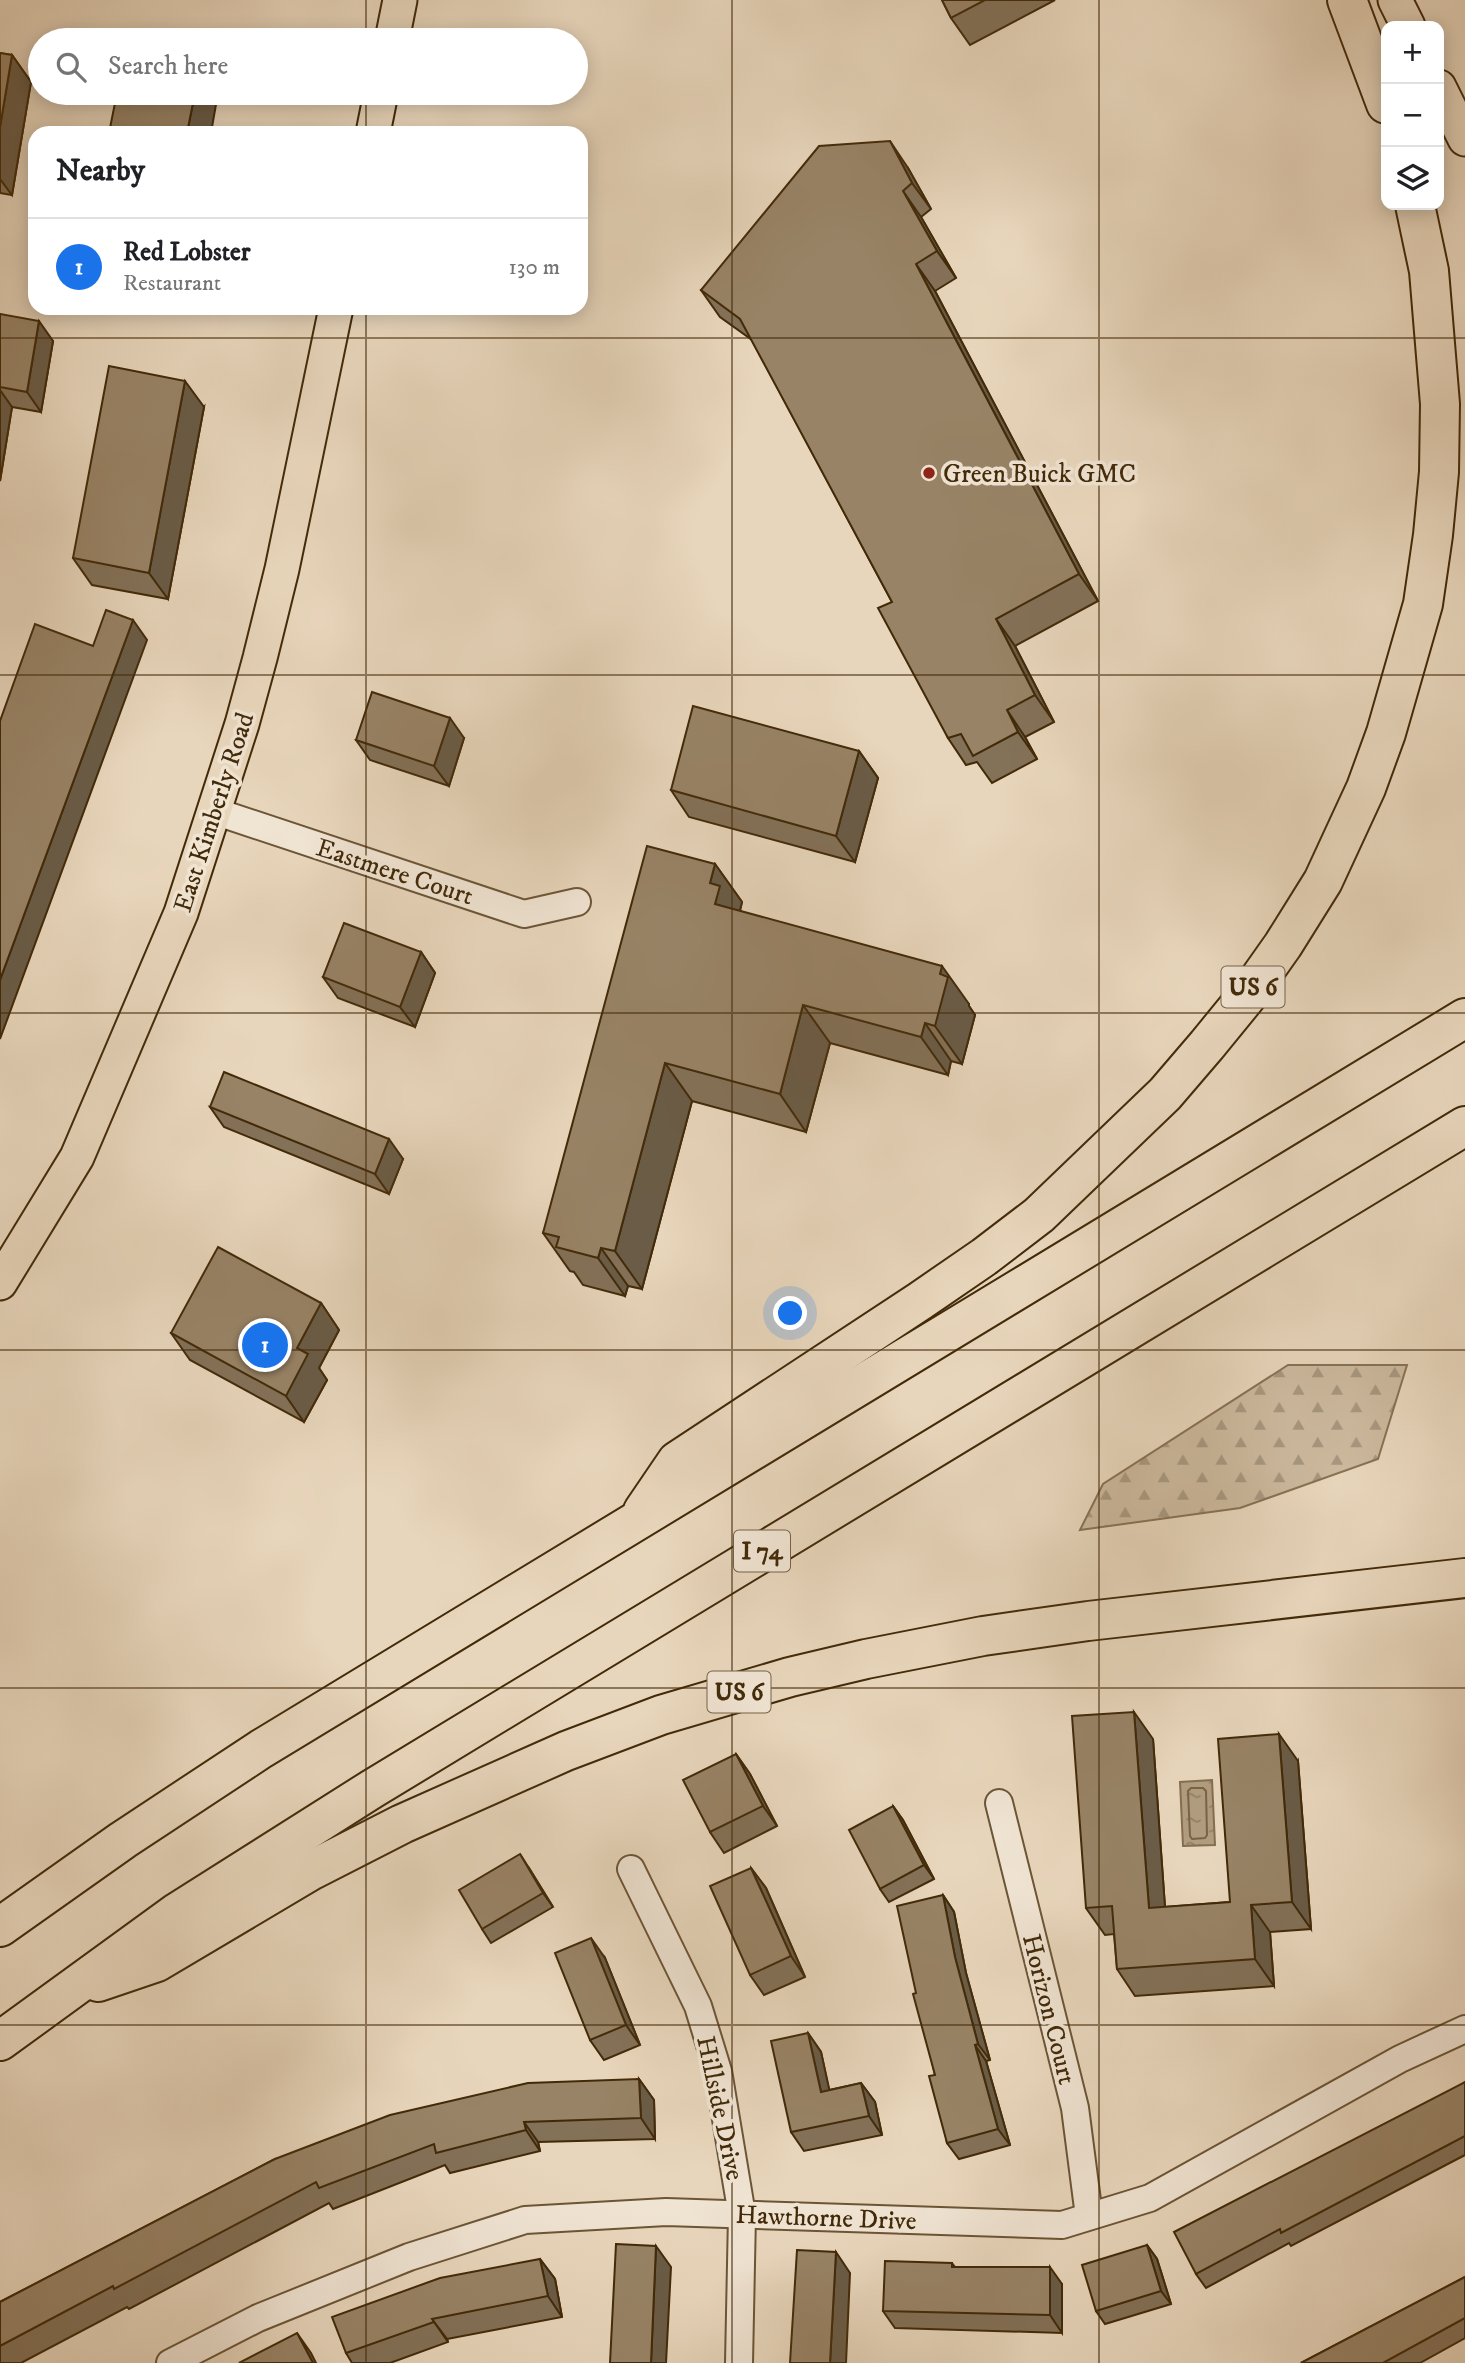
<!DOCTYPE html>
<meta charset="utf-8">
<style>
:root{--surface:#fff;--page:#f2f2f2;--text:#202124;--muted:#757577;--line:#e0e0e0;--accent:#1a73e8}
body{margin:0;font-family:"IM FELL DW Pica",serif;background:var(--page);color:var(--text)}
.controls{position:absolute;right:21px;top:21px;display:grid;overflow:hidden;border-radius:14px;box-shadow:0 4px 18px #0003}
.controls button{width:63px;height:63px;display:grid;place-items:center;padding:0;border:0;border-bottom:2px solid var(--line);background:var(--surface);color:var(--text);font:35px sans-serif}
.you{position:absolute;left:791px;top:1314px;width:24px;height:24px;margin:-18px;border:5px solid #fff;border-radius:50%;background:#1a73e8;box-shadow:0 0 0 10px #1a73e833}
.badge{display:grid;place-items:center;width:46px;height:46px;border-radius:50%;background:var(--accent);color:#fff;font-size:23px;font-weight:700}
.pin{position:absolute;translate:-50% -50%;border:4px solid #fff;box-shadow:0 2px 7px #0006}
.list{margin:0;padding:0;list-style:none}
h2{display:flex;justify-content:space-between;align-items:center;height:91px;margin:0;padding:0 28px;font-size:30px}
h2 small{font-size:23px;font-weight:400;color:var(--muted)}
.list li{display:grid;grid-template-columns:46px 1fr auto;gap:21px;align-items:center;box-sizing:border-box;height:98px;padding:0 28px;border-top:2px solid var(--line)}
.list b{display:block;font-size:26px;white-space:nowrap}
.list p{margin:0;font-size:23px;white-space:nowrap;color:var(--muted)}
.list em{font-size:23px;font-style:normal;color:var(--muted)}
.icon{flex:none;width:38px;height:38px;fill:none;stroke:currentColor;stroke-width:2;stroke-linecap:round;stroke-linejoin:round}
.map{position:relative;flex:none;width:1465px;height:2363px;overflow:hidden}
.search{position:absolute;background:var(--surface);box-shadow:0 4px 18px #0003;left:28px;top:28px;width:560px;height:77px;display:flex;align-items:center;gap:18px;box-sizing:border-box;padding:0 24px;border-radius:38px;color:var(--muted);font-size:26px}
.panel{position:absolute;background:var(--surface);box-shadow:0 4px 18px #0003;left:28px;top:126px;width:560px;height:189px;border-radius:21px}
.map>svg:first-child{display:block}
.forest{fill:url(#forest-firs);stroke:#877254;stroke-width:2}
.water{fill:url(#water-ripples);stroke:#846e50;stroke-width:2}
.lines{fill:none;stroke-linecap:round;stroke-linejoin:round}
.shore{stroke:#796344;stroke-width:2}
.minor-casing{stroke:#6c5536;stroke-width:30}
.major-casing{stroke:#422a09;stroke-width:37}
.highway-casing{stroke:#422a09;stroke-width:42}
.minor{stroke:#f0e4d3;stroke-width:26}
.major{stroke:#e8d6bc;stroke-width:33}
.highway{stroke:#e8d6bc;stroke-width:38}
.wall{fill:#837158;stroke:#422a09;stroke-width:2}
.shaded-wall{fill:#6a5c47;stroke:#422a09;stroke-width:2}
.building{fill:#988366;stroke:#422a09;stroke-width:2}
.grid{fill:none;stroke:#422a09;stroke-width:2;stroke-opacity:0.55}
.poi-dot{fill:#8f2418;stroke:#f0e4d3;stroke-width:2.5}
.labels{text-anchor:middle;stroke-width:7;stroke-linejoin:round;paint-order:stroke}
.shield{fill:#f0e4d3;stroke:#766246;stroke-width:2}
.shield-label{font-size:24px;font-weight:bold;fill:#422a09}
.poi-label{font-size:26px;fill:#422a09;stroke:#f0e4d3;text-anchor:start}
.street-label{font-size:26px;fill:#422a09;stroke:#f0e4d3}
</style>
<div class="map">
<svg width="1465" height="2363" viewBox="0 0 1465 2363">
<defs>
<pattern id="forest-firs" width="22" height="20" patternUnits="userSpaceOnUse" patternTransform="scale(1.75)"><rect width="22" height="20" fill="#ccb99e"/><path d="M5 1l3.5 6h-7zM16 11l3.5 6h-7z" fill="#a7977f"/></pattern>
<pattern id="water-ripples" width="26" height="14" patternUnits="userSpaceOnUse" patternTransform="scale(1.75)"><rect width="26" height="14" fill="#b09c7f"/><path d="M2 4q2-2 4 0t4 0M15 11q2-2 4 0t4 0" fill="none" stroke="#917f66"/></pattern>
</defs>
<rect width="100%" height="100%" fill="#e8d6bc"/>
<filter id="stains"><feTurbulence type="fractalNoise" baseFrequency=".00286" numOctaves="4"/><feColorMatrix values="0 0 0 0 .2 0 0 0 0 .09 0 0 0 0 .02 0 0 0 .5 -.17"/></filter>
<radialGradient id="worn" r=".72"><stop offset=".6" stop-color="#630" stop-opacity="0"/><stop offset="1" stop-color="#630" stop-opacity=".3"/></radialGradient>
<polygon class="forest" points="1288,1365 1407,1365 1378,1459 1240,1508 1080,1530 1103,1484"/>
<polygon class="water" points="1212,1780 1215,1845 1183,1846 1180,1782"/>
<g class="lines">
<polygon class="shore" points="1191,1788 1203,1788 1206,1791 1207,1835 1205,1838 1192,1839 1190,1836 1188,1791"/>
<g class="minor-casing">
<g id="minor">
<polyline points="214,811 524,914 577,902"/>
<polyline points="999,1803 1075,2108 1089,2216"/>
<polyline points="631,1869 698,2006 718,2071 742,2215 739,2363"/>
<polyline points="170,2363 258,2318 409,2257 525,2220 666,2212 1062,2225 1150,2198 1400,2059 1465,2029"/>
</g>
</g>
<g class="major-casing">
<g id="major">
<polyline points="1395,0 1408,26"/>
<polyline points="392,40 400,0"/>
<polyline points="1439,87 1465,139"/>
<polyline points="373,133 381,93"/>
<polyline points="0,1283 77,1157 181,913 242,724 260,658 282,569 336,308"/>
</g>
</g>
<g class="highway-casing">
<g id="highway">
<polyline points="1347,0 1386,104"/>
<polyline points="643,1511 677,1461 920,1301 984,1257 1039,1215 1165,1094 1207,1045 1247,996 1283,945 1323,881 1366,788 1386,733 1423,604 1433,535 1439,472 1440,404 1429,271 1415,205"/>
<polyline points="0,1927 123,1840 261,1749 1465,1018"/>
<polyline points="98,1982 157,1962 312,1870 402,1824 566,1751 661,1715 790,1677 866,1659 983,1636 1088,1621 1465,1578"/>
<polyline points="0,2041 176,1913 372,1789 1465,1126"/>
</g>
</g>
<use href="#minor" class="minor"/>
<use href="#major" class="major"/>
<use href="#highway" class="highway"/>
</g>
<g class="wall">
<polygon points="942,0 1055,0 970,45 951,18"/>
<polygon points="0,53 12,55 31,82 12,195 0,193"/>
<polygon points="908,168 931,209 921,217 956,278 935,291 1098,601 1015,646 1054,722 1025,737 1037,759 992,783 977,762 966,765 948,738 892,602 752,340 720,317 701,290"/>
<polygon points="0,314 53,341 41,412 12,407 0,481"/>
<polygon points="204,407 168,599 92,585 73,558"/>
<polygon points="464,738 449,786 370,760 356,740"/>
<polygon points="859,751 878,778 855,862 689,817 671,790"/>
<polygon points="715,864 742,902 740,911 969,1004 969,1006 975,1015 962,1064 951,1061 948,1075 830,1043 806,1132 692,1101 642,1289 628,1286 625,1296 583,1285 574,1272 570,1271 543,1233"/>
<polygon points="421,952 435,973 415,1027 338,998 323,977"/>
<polygon points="210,1107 403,1159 389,1194 224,1127"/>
<polygon points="321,1303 339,1330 319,1368 327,1380 304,1422 190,1360 171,1333"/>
<polygon points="1153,1739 1165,1907 1230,1902 1298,1761 1311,1929 1270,1932 1274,1986 1135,1996 1117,1969 1114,1934 1105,1935 1086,1908"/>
<polygon points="736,1754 750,1774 777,1826 724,1853 710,1832"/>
<polygon points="893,1806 903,1820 934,1879 889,1902 880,1889"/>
<polygon points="529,1868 553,1907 491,1943 482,1929"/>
<polygon points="751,1868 766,1888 805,1977 764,1995 750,1975"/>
<polygon points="943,1895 954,1912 966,1973 990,2060 986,2061 1010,2145 959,2159 947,2143 935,2075 916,1993"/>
<polygon points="605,1958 640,2045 604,2060 590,2040"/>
<polygon points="808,2033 821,2052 829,2090 861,2083 875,2102 882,2135 804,2151 791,2132"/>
<polygon points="639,2079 654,2100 655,2139 538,2142 540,2151 450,2173 445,2165 333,2209 329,2203 129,2309 127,2307 21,2363 0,2363 0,2302 275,2159"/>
<polygon points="1465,2082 1465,2155 1291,2246 1289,2243 1206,2288 1196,2274"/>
<polygon points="1147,2245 1157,2259 1171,2304 1105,2324 1096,2311"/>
<polygon points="540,2259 555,2279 562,2317 447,2339 448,2342 390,2363 352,2363 346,2353"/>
<polygon points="952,2263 955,2267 1062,2284 1062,2333 895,2328 883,2311"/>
<polygon points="1465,2277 1465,2338 1420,2363 1301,2363"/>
</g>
<g class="shaded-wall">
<polygon points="12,55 31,82 12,195 0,179 0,127"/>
<polygon points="195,93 218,93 211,133 187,133"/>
<polygon points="890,141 908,168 931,209 912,183"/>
<polygon points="903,191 921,217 956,278 937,251"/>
<polygon points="916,264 935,291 1098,601 1079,574"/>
<polygon points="39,321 53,341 41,412 27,392"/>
<polygon points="185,381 204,407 168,599 149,573"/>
<polygon points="0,390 12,407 0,481"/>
<polygon points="996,619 1015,646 1054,722 1035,695"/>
<polygon points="133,620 147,640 0,1039 0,980"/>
<polygon points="1007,710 1025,737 1037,759 1018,732"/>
<polygon points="450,718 464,738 449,786 434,766"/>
<polygon points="859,751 878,778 855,862 836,836"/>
<polygon points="715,864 742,902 739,914 715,904 710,883"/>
<polygon points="421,952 435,973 415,1027 400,1007"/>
<polygon points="942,966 969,1004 969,1006 975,1015 962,1064 935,1026 940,974"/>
<polygon points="803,1005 830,1043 806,1132 780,1094"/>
<polygon points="925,1023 951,1061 948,1075 921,1037"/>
<polygon points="665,1063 692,1101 642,1289 615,1251"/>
<polygon points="389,1139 403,1159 389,1194 375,1174"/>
<polygon points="601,1248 628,1286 625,1296 598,1258"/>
<polygon points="321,1303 339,1330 319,1368 327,1380 304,1422 286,1396 297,1348"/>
<polygon points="1134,1712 1153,1739 1167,1935 1149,1908"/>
<polygon points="1279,1734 1298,1761 1311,1929 1292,1902"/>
<polygon points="736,1754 750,1774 777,1826 763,1806"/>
<polygon points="893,1806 903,1820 934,1879 924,1865"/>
<polygon points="520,1854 529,1868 553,1907 543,1893"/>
<polygon points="751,1868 766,1888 805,1977 791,1956"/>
<polygon points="943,1895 954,1912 966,1973 990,2060 978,2044 955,1957"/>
<polygon points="1251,1905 1270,1932 1274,1986 1255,1959"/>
<polygon points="591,1938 605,1958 640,2045 626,2025"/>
<polygon points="808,2033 821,2052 834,2111 821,2092"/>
<polygon points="975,2045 986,2061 1010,2145 998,2129"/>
<polygon points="639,2079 654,2100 655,2139 641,2118"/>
<polygon points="861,2083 875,2102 882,2135 869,2116"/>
<polygon points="524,2122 538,2142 540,2151 526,2130"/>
<polygon points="1147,2245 1157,2259 1171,2304 1161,2291"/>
<polygon points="656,2246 671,2267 666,2363 651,2363"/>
<polygon points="836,2252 850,2273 846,2363 830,2363"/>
<polygon points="540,2259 555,2279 562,2317 548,2296"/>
<polygon points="1050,2267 1062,2284 1062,2333 1050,2315"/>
<polygon points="432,2319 447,2339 448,2342 434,2322"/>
<polygon points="297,2333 311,2353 316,2363 313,2363"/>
</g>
<g class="building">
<polygon points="942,0 985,0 951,18"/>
<polygon points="0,53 12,55 0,127"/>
<polygon points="117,93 195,93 187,133 109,133"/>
<polygon points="890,141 912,183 903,191 937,251 916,264 1079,574 996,619 1035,695 1007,710 1018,732 973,756 961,734 948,738 878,608 892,602 740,319 701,290 819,146"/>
<polygon points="0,314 39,321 27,392 0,387"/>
<polygon points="109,366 185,381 149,573 73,558"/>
<polygon points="106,610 133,620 0,980 0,721 35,624 93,646"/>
<polygon points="372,692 450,718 434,766 356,740"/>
<polygon points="693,706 859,751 836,836 671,790"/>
<polygon points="647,846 715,864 710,883 720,886 715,904 942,966 940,974 948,977 935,1026 925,1023 921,1037 803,1005 780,1094 665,1063 615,1251 601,1248 598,1258 556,1247 559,1237 543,1233"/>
<polygon points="344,923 421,952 400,1007 323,977"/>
<polygon points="224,1072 389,1139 375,1174 210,1107"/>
<polygon points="218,1247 321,1303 297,1348 308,1354 286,1396 171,1333"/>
<polygon points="1134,1712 1149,1908 1230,1902 1218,1739 1279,1734 1292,1902 1251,1905 1255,1959 1117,1969 1112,1906 1086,1908 1072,1716"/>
<polygon points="736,1754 763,1806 710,1832 683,1780"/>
<polygon points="893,1806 924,1865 880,1889 849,1830"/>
<polygon points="520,1854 543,1893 482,1929 459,1890"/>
<polygon points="751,1868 791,1956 750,1975 710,1886"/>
<polygon points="943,1895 955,1957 978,2044 975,2045 998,2129 947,2143 929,2076 935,2075 913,1994 916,1993 897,1906"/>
<polygon points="591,1938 626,2025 590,2040 555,1953"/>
<polygon points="808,2033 821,2092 861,2083 869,2116 791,2132 771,2041"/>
<polygon points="639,2079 641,2118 524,2122 526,2130 436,2153 434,2144 319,2188 316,2182 114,2289 113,2286 0,2346 0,2302 275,2159 390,2115 528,2083"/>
<polygon points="1465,2082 1465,2136 1281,2233 1280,2229 1196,2274 1174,2232"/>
<polygon points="616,2244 656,2246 651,2363 610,2363"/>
<polygon points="1147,2245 1161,2291 1096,2311 1082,2265"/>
<polygon points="797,2250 836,2252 830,2363 790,2363"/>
<polygon points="540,2259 548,2296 432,2319 434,2322 346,2353 332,2317 440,2278"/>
<polygon points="885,2261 952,2263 952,2267 1050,2267 1050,2315 883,2311"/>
<polygon points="1465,2277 1465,2318 1383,2363 1301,2363"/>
<polygon points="297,2333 313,2363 239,2363"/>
</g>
<path class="grid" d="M366,0V40M732,0V2363M1099,0V2363M366,93V133M366,308V2363M0,338H1465M0,675H1465M0,1013H1465M0,1350H1465M0,1688H1465M0,2025H1465"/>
<circle class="poi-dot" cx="929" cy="473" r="7"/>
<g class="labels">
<g class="shield">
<rect x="1221.5" y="966.5" width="63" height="41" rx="5"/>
<rect x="734" y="1530.5" width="56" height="41" rx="5"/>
<rect x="707.5" y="1671.5" width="63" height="41" rx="5"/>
</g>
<g class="shield-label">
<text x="1253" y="995">US 6</text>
<text x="762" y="1559">I 74</text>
<text x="739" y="1700">US 6</text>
</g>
<g class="poi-label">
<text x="943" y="482">Green Buick GMC</text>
</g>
<g class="street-label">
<text transform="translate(213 812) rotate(-72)" y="9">East Kimberly Road</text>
<text transform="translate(395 871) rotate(18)" y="9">Eastmere Court</text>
<text transform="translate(1050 2009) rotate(76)" y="9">Horizon Court</text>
<text transform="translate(721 2108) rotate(78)" y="9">Hillside Drive</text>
<text transform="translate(826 2217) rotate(2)" y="9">Hawthorne Drive</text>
</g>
</g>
<rect width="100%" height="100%" filter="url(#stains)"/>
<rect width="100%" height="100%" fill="url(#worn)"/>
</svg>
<div class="controls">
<button>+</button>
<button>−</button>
<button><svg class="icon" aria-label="layers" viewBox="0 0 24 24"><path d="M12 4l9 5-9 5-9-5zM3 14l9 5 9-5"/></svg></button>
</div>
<div class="you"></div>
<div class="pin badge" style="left:265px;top:1345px">1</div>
<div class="search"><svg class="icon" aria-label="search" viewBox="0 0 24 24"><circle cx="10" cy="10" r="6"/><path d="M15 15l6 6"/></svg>Search here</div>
<section class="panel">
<h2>Nearby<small></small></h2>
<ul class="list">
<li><span class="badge">1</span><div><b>Red Lobster</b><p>Restaurant</p></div><em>130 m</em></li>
</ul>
</section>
</div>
